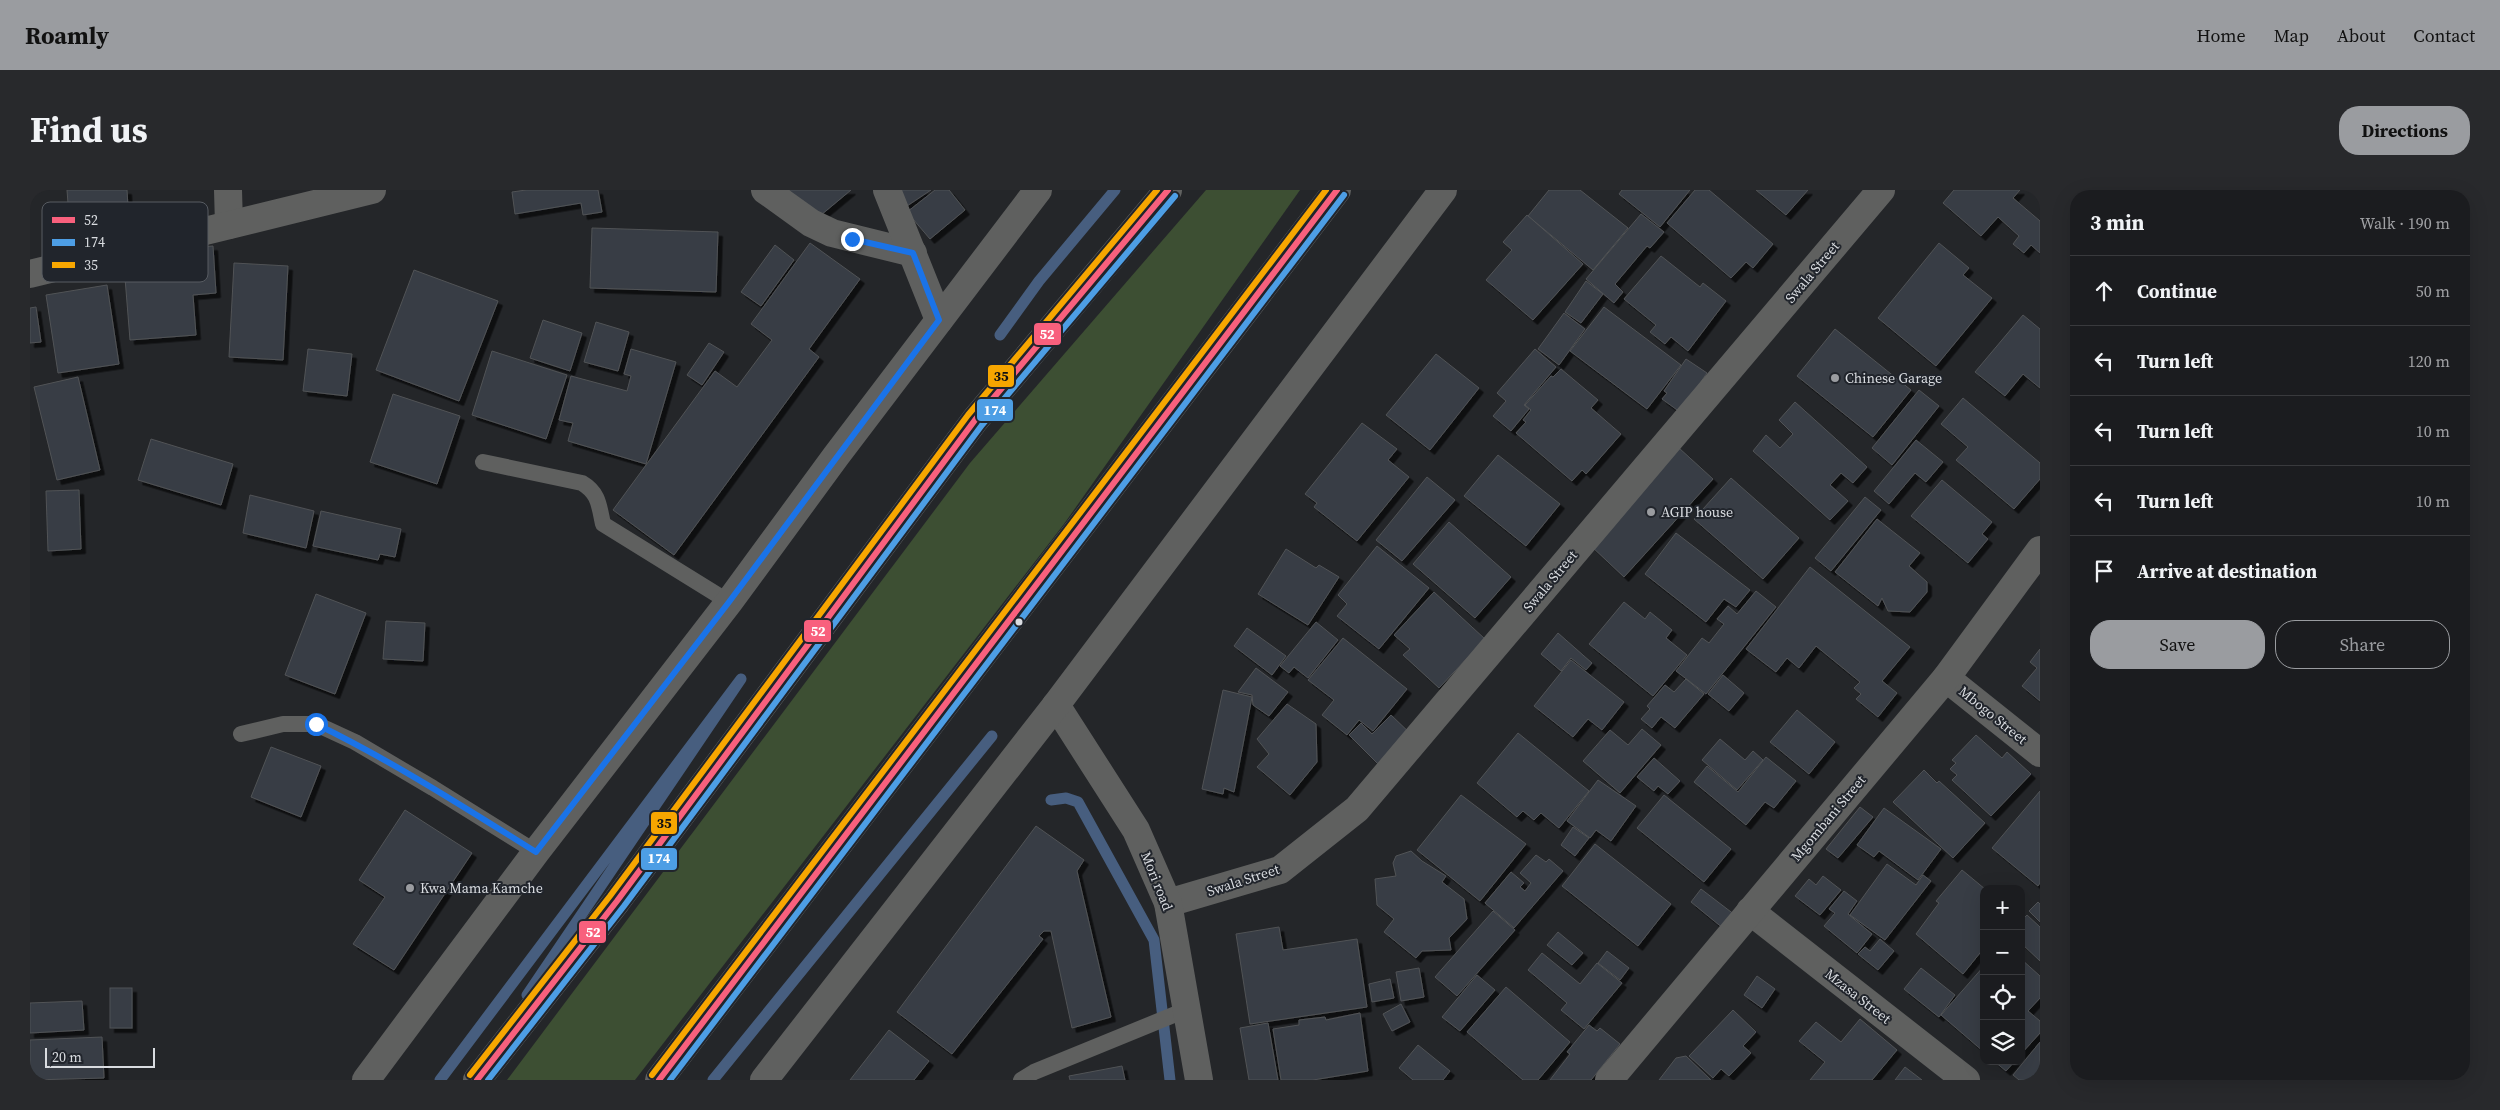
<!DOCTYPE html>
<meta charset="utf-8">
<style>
:root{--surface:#1b1c1f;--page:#28292c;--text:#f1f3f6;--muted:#a0a1a4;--line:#393a3d;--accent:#9a9ca0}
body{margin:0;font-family:"Source Serif 4",serif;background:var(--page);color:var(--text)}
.controls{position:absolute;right:15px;bottom:15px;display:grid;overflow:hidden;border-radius:10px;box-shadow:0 5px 20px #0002}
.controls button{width:45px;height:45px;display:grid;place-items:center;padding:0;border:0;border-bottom:1px solid var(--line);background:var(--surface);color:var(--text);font:25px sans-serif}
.scale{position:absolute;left:15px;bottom:12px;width:110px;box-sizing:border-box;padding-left:5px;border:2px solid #d9dce0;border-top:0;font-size:14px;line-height:18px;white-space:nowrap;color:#d9dce0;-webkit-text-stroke:4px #21252c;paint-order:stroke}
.stop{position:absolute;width:15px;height:15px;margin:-11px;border:4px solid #1a73e8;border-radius:50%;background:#fff}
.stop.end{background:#1a73e8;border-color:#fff;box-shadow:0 1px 5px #0008}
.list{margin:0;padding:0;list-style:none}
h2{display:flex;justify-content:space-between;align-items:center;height:65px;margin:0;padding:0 20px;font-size:21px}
h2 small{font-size:16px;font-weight:400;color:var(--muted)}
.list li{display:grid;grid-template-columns:32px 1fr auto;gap:15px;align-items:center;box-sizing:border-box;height:70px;padding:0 20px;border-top:1px solid var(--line)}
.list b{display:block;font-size:19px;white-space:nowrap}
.list em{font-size:16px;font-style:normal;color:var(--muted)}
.actions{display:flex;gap:10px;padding:15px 20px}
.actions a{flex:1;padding:11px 0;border:1px solid var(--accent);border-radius:20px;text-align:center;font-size:18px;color:var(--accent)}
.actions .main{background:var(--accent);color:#111}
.icon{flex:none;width:28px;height:28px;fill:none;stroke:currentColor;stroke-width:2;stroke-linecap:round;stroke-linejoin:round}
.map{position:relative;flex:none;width:2010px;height:890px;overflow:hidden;border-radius:20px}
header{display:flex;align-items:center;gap:30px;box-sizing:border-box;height:70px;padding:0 25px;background:var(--accent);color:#111}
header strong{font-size:24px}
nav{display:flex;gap:28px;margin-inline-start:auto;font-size:18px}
.intro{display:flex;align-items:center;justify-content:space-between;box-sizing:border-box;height:120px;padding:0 30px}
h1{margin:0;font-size:35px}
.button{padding:12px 22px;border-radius:20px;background:var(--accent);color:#111;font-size:18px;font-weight:700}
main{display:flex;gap:30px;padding:0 30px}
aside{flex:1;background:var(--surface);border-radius:20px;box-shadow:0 5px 20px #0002}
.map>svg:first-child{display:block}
.green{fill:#3d4f33}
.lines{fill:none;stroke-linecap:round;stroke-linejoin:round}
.stream{stroke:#475e7f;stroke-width:11}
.building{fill:#373d44;stroke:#515356;filter:url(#shadow)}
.service{stroke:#5f605f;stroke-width:16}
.minor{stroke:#5f605f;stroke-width:28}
.tertiary{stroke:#5f605f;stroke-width:28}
.primary{stroke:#606160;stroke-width:28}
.bus-1-casing{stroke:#21252c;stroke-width:10}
.bus-2-casing{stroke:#21252c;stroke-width:10}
.bus-3-casing{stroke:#21252c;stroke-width:10}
.bus-1{stroke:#f8607d;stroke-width:6}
.bus-2{stroke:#4d9ee5;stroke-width:6}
.bus-3{stroke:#f7a600;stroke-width:6}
.route{stroke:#1a73e8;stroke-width:6}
.poi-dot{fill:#9a9ca0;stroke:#21252c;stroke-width:2}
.bus-dot{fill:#d9dce0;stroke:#21252c;stroke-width:2}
.labels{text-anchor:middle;stroke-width:4;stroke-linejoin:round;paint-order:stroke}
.street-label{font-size:14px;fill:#d9dce0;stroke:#21252c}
.poi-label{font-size:14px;fill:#d9dce0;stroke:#21252c;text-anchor:start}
.key{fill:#21252c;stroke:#585c62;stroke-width:1}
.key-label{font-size:14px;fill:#d9dce0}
.line-badge{stroke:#21252c;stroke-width:2}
.badge-label{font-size:14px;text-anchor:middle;font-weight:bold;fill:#fff}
.pale-badge-label{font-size:14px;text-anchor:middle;font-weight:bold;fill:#111}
</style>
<header>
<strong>Roamly</strong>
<nav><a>Home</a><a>Map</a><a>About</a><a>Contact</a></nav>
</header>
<div class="intro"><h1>Find us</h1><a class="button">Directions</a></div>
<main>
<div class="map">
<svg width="2010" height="890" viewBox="0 0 2010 890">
<defs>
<filter id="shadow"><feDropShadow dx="4.5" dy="4.5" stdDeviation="0" flood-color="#0009"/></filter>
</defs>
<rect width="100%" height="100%" fill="#242629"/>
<polygon class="green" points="1176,0 1270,0 1034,334 605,890 477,890 940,273"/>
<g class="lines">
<g class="stream">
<polyline points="970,145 1009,91 1085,0"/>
<polyline points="1021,610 1036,608 1048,612 1124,750 1140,890"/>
<polyline points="410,890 711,489 497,805"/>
<polyline points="683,890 962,546"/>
</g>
</g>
<g class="building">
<polygon points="37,0 97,0 99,36 40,40"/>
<polygon points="496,0 568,0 572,22 553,25 551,13 485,24 482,2"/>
<polygon points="759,0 821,0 785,30"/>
<polygon points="868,0 901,0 874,18"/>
<polygon points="905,0 919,0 935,20 900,49 877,22"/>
<polygon points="1519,0 1550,0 1598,38 1563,80 1498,26"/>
<polygon points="1592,0 1660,0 1630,37 1589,4"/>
<polygon points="1665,0 1679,0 1743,54 1723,78 1716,72 1701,88 1637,33"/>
<polygon points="1726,0 1778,0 1756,25"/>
<polygon points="1924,0 1990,0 1983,8 2010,31 2010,63 2001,55 1994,63 1983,54 1989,46 1968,27 1951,46 1913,13"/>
<polygon points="1611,24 1634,42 1620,58 1617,56 1585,94 1593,102 1584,113 1556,89"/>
<polygon points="1497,25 1553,74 1503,130 1456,90 1482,60 1473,52"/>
<polygon points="562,38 688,42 686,102 560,98"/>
<polygon points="780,53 830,89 779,159 789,167 644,365 583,320 685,181 707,197 742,150 721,134"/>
<polygon points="1909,53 1939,78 1933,85 1962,108 1906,176 1848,128"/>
<polygon points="745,55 764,70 731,116 711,102"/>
<polygon points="183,56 186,103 163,105 166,145 100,150 93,63"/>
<polygon points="1631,66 1670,97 1673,93 1696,111 1658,161 1641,147 1635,154 1620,142 1626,135 1594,109"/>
<polygon points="204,73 258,76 253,170 199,167"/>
<polygon points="384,80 468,111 429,211 346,180"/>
<polygon points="1556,91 1573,104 1551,133 1535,122"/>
<polygon points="77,95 89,174 28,183 16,105"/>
<polygon points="6,117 11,152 0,153 0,118"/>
<polygon points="1574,117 1651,175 1617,219 1540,161"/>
<polygon points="1534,123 1555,139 1529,175 1508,159"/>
<polygon points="1993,125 2010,139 2010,198 1993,184 1975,206 1945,182"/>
<polygon points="513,130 552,143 540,181 500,168"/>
<polygon points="566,132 599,142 588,181 554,172"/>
<polygon points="1805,139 1881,200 1843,247 1767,186"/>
<polygon points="679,153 694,162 672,195 657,185"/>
<polygon points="278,159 322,164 317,206 273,201"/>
<polygon points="601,159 646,172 616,274 538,251 543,233 529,230 541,186 597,201 601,186 594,184"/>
<polygon points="1505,159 1526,177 1494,215 1499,219 1481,241 1463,226 1476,211 1467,203"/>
<polygon points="462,161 537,185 516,249 442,225"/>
<polygon points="1406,164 1449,198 1400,260 1356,225"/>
<polygon points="1656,169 1677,183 1650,222 1632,209 1637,203 1634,201"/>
<polygon points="1531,179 1568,210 1561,218 1591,244 1556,284 1552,280 1542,291 1486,243 1496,232 1493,230 1501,220 1495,215 1521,186 1523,187"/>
<polygon points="48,187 70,280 27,290 4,197"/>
<polygon points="1889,200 1909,216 1862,275 1842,258"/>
<polygon points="363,204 430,226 407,294 340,272"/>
<polygon points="1933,208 2010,273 2010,289 1984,319 1926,270 1938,257 1911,234"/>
<polygon points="1765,212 1837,277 1823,293 1811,283 1800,295 1818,311 1800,330 1723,261 1736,245 1750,258 1763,244 1749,230"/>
<polygon points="1332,233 1367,259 1358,270 1379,287 1327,351 1284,317 1287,313 1275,304"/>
<polygon points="121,249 203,274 191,315 108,290"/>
<polygon points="1886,250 1913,272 1896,292 1885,283 1859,314 1844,301"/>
<polygon points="1649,258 1683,289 1594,387 1560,355"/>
<polygon points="1468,265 1530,314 1496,356 1434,306"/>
<polygon points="1397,287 1425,310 1372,371 1346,350"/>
<polygon points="1701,288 1769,348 1733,389 1664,329"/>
<polygon points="1912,290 1962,332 1952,344 1958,349 1938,373 1881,326"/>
<polygon points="49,300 51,359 18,361 16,301"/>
<polygon points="220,305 284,321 276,358 213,343"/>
<polygon points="1835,307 1851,320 1801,381 1785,368"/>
<polygon points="291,321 371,339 365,367 350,364 348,370 283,356"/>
<polygon points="1847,329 1890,363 1879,376 1897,392 1897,402 1880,422 1858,421 1852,408 1848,416 1805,382"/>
<polygon points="1419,332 1481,387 1445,428 1383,374"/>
<polygon points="1646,343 1720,400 1706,417 1694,409 1676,432 1615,384"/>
<polygon points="1347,356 1399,398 1349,459 1307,426 1317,414 1308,405"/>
<polygon points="1256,359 1286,378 1289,375 1309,387 1278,435 1228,404"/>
<polygon points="1780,377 1880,457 1852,491 1867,503 1848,527 1826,509 1831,504 1824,498 1830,492 1786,456 1769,478 1757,468 1746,482 1716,459"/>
<polygon points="1726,401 1746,417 1676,504 1646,481 1672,448 1679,453 1694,434 1687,429 1698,416 1707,424"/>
<polygon points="1404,402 1455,449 1409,498 1373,465 1380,459 1364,445"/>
<polygon points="286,404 336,423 305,504 255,485"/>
<polygon points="1594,412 1615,429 1620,422 1642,440 1636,448 1657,465 1623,506 1559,454"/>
<polygon points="356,431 395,433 393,471 353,469"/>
<polygon points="1286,432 1308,450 1278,488 1264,477 1259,483 1250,476"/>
<polygon points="1217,438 1256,466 1242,485 1204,456"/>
<polygon points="1528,443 1562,473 1556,480 1541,468 1531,481 1511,464"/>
<polygon points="1313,448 1377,499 1343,541 1329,530 1317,545 1292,525 1304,510 1278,490"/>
<polygon points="2010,459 2010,511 1992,496 2007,478 2000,472"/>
<polygon points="1541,470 1594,512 1572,540 1558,529 1543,547 1504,516"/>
<polygon points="1226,478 1258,502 1239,526 1223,515 1222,505 1208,502"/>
<polygon points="1693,485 1714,503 1699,521 1678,504"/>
<polygon points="1656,489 1674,504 1645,538 1631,527 1622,538 1611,529 1620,519 1617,516 1635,495 1644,502"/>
<polygon points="1193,500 1222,507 1204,602 1194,598 1193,604 1172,599"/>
<polygon points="1257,514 1286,534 1287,572 1260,605 1227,577 1239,564 1227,549"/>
<polygon points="1767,520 1805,552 1779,584 1740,552"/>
<polygon points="1361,525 1384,547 1352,578 1319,545 1331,533 1342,544"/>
<polygon points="1612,539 1631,555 1590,603 1553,571 1580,540 1598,555"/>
<polygon points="1488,543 1559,601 1529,638 1511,623 1504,630 1493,621 1487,627 1447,593"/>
<polygon points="1946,545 1972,568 1977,562 2001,584 1961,626 1922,590 1927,585 1920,579 1926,573 1922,570"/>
<polygon points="1690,549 1715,570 1723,561 1733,570 1707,600 1672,570"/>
<polygon points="241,557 291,576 271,627 221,607"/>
<polygon points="1736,567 1766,591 1744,618 1735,612 1716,635 1664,592 1677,576 1708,602"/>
<polygon points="1624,568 1650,591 1638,604 1628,596 1624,601 1607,587"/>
<polygon points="1894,580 1907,593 1909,591 1955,633 1923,668 1863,612"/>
<polygon points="1568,590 1606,616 1581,651 1566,640 1560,648 1537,631"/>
<polygon points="2010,601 2010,693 2008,696 1962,658"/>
<polygon points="1431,605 1496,654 1450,711 1387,660"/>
<polygon points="1634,605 1701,659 1674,692 1607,638"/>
<polygon points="1830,617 1843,627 1808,668 1796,659"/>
<polygon points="1854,618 1911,659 1888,690 1849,661 1844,667 1827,655"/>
<polygon points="375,620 442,663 364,780 323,754 355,707 329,690"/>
<polygon points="1006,636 1054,670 1047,681 1081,827 1042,838 1021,741 1014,741 1009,746 1013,749 922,864 867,822"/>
<polygon points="1543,637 1559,648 1545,666 1531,655"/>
<polygon points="1565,654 1641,714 1608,756 1532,696"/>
<polygon points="1381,661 1392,671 1416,686 1412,692 1434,709 1437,729 1419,748 1421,760 1392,761 1386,768 1354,742 1364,729 1347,715 1345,689 1366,686 1363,673 1366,666"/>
<polygon points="1506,665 1516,672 1519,669 1533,681 1484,738 1455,713 1481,682 1494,693 1490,697 1495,701 1501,693 1490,683"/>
<polygon points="1857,674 1886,695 1893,685 1901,691 1855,750 1820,725"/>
<polygon points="1932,680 1955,699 1954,758 1933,784 1886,744 1909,713 1906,711"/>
<polygon points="1793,686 1811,700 1790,725 1765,706 1779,689 1786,695"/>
<polygon points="1671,699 1705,725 1694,739 1661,712"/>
<polygon points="1814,701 1827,711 1818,724 1842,744 1827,763 1794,736 1805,723 1799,719"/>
<polygon points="2008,712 2010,714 2010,732 1999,721"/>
<polygon points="1463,721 1485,740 1427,806 1405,787"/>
<polygon points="1997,725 2010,737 2010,771 1991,753 1991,731"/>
<polygon points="1249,737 1253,760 1327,749 1337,817 1220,834 1206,744"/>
<polygon points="1528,742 1553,763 1542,775 1517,755"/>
<polygon points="1850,749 1864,761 1848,780 1828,764 1835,757 1840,761"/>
<polygon points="1577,761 1599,778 1590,790 1568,773"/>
<polygon points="1512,763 1550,794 1567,773 1592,793 1554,839 1531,820 1537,813 1498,780"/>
<polygon points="1991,769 2010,786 2010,808 1998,821 2010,831 2010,843 1991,864"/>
<polygon points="1954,776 1954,862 1911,825"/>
<polygon points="1389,778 1394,807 1371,811 1366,782"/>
<polygon points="1891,778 1925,805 1909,827 1874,799"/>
<polygon points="1447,785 1465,800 1430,841 1412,827"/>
<polygon points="1727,786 1745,799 1732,818 1714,805"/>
<polygon points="1360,789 1364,808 1342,812 1339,794"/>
<polygon points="1476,797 1540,852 1508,890 1493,890 1437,842"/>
<rect x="80" y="798" width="22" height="40"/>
<polygon points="52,811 54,840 0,843 0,813"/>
<polygon points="1371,814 1380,832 1362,841 1353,824"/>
<polygon points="1703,820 1726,842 1713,856 1721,863 1699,886 1691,879 1683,888 1659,866"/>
<polygon points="1330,823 1338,881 1283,890 1251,890 1243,839 1269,835 1269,830 1295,827 1296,830"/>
<polygon points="1830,829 1867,860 1842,890 1780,890 1795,872 1769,851 1786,832 1811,852"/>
<polygon points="1238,833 1248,890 1219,890 1210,838"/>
<polygon points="1559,835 1567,841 1570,838 1590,854 1561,890 1520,890 1540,864 1537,862"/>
<polygon points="859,840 899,871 884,890 820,890"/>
<polygon points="72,847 74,888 0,890 0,850"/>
<polygon points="2010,852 2010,890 1989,890 1983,885"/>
<polygon points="1388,855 1420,881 1413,890 1383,890 1369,878"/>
<polygon points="1656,866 1681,890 1629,890 1646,868"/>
<polygon points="1964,871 1985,871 1976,881"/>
<polygon points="1092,876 1095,890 1040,890 1039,886"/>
<polygon points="1875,877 1892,890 1865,890"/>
</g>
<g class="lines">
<g class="service">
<path d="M453,272L552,293C569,303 569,316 573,334L699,412"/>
<polyline points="211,544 253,534 286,534 325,552 403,598 506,662"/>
<polyline points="991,890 1004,882 1158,819"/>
</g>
<g class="minor">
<polyline points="198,0 199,35"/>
<polyline points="735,0 781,33 802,43 883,63"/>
<polyline points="857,0 909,130"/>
<polyline points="0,84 342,0"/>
<polyline points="1916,488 2010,563"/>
<polyline points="1138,713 1250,680 1327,619 1851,0"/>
<polyline points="1720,721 1936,890"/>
<polyline points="1579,890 1916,488 2010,360"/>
</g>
<g class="tertiary">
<polyline points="1026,515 1106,640 1138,713 1169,890"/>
<polyline points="336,890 506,662 699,412 806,266 1008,0"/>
<polyline points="734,890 1026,515 1413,0"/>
</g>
<g class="primary">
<polyline points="447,890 587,711 945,230 1138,0"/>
<polyline points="629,890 1307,0"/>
</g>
<g class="bus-1-casing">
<g id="bus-1">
<polyline points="447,890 587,711 945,230 1138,0"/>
<polyline points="629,890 1307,0"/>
</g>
</g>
<g class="bus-2-casing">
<g id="bus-2">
<polyline points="458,890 594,716 952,235 1145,6"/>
<polyline points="640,890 1314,5"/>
</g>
</g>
<g class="bus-3-casing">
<g id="bus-3">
<polyline points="440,885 580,706 938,225 1127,0"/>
<polyline points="622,885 1296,0"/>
</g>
</g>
<use href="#bus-1" class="bus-1"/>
<use href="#bus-2" class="bus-2"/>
<use href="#bus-3" class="bus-3"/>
</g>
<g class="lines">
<path class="route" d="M286,534C362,571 434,617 506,662L699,412L909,130L883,63L822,49"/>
</g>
<g class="poi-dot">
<circle cx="1805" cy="188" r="5"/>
<circle cx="1621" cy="322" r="5"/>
<circle cx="380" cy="698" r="5"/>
</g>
<circle class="bus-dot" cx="989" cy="432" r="4.5"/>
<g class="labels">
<g class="street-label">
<text transform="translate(1782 82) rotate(-50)" y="5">Swala Street</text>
<text transform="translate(1520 391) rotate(-50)" y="5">Swala Street</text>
<text transform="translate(1963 525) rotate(39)" y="5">Mbogo Street</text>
<text transform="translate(1798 628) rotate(-50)" y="5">Mgombani Street</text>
<text transform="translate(1213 690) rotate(-18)" y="5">Swala Street</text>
<text transform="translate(1127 691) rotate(68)" y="5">Mori road</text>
<text transform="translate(1828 806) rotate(38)" y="5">Mzasa Street</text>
</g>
<g class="poi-label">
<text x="1815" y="193">Chinese Garage</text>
<text x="1631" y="327">AGIP house</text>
<text x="390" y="703">Kwa Mama Kamche</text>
</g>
</g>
<rect x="12" y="12" width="166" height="80" rx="8" class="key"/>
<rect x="22" y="27" width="23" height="6" fill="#f8607d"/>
<rect x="22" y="49" width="23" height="7" fill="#4d9ee5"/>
<rect x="22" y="72" width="23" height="6" fill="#f7a600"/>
<g class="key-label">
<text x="54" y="35">52</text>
<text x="54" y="57">174</text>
<text x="54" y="80">35</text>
</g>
<g class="line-badge">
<rect x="1003" y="132" width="29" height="24" rx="5" fill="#f8607d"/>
<rect x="957" y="174" width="28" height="24" rx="5" fill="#f7a600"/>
<rect x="946" y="208" width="38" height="24" rx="5" fill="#4d9ee5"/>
<rect x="773" y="429" width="29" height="24" rx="5" fill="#f8607d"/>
<rect x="620" y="621" width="28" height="24" rx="5" fill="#f7a600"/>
<rect x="610" y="657" width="38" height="24" rx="5" fill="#4d9ee5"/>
<rect x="548" y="730" width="29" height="24" rx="5" fill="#f8607d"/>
</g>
<g class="badge-label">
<text x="1017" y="149">52</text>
<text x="965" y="225">174</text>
<text x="788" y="446">52</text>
<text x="629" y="673">174</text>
<text x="563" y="747">52</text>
</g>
<g class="pale-badge-label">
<text x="971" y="191">35</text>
<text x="634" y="638">35</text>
</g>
</svg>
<div class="controls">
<button>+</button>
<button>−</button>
<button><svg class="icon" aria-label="locate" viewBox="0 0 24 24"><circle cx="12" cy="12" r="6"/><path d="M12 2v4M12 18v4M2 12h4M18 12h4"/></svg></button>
<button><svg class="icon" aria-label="layers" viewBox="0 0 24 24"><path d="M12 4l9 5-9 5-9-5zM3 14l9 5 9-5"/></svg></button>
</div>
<div class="scale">20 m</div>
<div class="stop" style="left:286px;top:534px"></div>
<div class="stop end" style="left:822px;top:49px"></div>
</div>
<aside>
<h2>3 min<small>Walk · 190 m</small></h2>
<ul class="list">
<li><svg class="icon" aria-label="ahead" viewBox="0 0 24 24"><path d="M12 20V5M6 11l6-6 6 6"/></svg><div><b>Continue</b></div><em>50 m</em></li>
<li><svg class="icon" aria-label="left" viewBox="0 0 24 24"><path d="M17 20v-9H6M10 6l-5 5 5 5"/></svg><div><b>Turn left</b></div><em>120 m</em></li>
<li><svg class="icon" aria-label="left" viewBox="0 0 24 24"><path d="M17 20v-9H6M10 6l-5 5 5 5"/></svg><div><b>Turn left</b></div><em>10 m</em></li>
<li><svg class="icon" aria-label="left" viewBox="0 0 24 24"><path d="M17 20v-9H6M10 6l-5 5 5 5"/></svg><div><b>Turn left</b></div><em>10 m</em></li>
<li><svg class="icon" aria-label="arrive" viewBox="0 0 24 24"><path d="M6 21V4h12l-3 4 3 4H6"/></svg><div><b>Arrive at destination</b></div></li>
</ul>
<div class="actions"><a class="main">Save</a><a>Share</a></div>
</aside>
</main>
